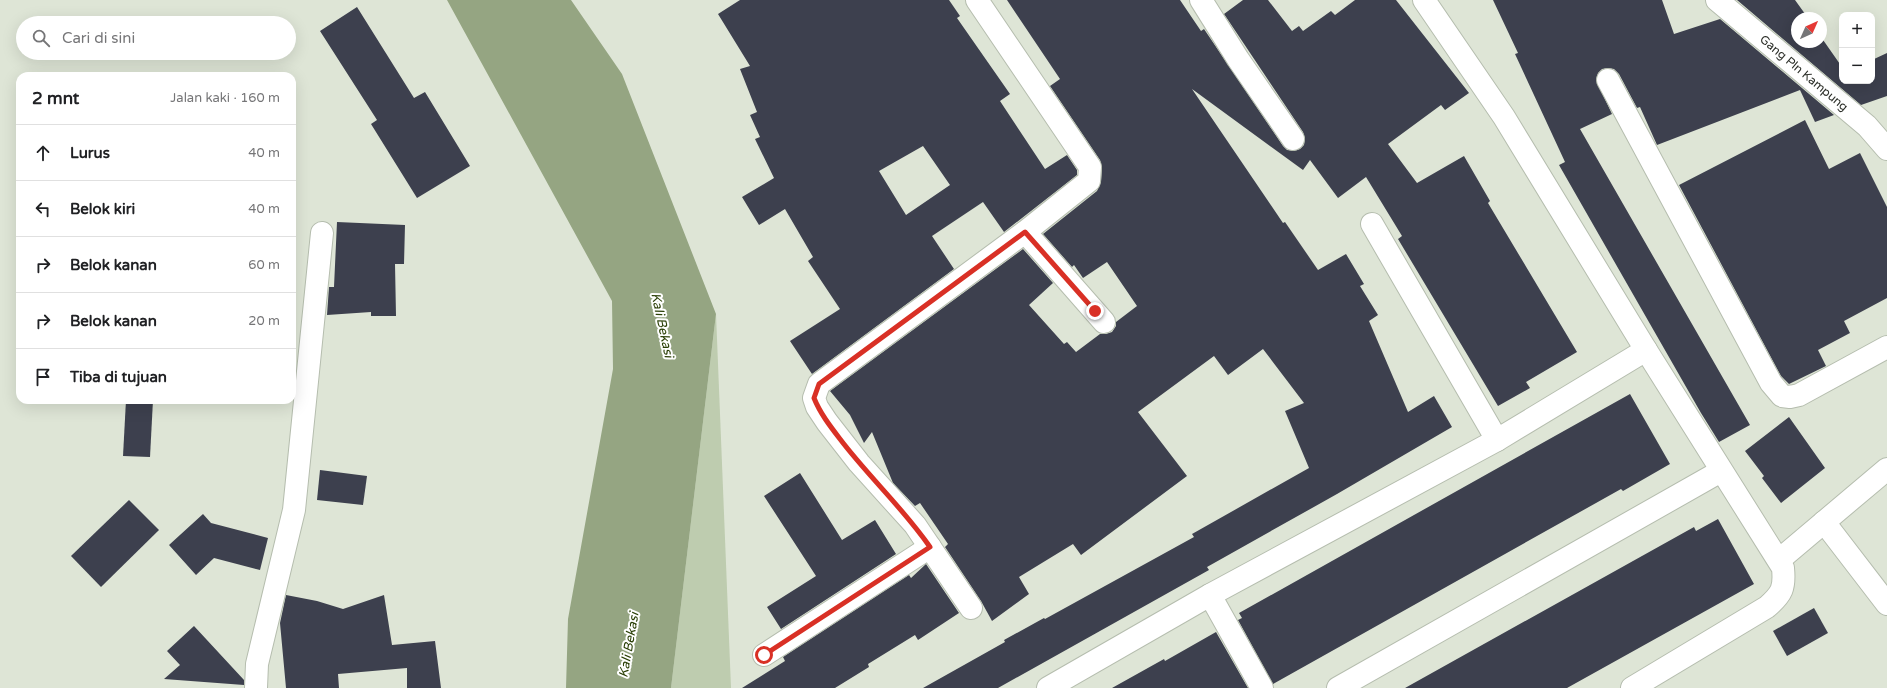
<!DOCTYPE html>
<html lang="id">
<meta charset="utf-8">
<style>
:root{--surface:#fff;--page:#f6f6f6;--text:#202124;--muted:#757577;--line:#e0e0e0}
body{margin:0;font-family:"Varela Round",sans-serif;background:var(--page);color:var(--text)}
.controls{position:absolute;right:12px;top:12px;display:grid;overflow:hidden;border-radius:8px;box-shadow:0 4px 16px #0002}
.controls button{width:36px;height:36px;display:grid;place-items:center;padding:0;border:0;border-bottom:1px solid var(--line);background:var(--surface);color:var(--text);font:20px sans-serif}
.compass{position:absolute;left:1791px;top:12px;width:36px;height:36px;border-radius:50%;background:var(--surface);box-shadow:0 4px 16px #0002;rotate:45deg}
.stop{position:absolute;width:12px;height:12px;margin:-9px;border:3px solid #d93025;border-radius:50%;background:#fff}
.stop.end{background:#d93025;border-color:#fff;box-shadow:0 1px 4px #0008}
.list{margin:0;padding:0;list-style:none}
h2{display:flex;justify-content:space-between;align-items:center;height:52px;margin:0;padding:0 16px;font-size:17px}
h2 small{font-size:13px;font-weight:400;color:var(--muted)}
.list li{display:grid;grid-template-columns:26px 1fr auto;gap:12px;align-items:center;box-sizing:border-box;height:56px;padding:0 16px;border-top:1px solid var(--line)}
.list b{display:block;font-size:15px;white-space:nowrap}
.list em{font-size:13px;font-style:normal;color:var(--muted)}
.icon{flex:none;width:22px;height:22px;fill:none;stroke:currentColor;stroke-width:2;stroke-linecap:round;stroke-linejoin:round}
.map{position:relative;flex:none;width:1887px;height:688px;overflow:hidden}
.search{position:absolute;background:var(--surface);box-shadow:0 4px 16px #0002;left:16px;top:16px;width:280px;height:44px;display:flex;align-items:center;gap:10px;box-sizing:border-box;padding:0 14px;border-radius:22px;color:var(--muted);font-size:15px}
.panel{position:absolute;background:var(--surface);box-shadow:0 4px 16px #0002;left:16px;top:72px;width:280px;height:332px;border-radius:12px}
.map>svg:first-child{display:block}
.green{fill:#beccaf}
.water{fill:#95a582}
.building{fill:#3d404e;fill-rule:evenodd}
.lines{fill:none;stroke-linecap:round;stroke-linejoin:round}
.street-casing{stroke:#b5bdae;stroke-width:24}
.street{stroke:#fff;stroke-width:22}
.route{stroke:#d93025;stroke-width:5}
.labels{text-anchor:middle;stroke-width:4;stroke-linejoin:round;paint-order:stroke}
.street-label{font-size:12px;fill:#2c2f29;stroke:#fff}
.water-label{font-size:13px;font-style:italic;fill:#2b4007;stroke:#fff}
</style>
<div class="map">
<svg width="1887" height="688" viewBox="0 0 1887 688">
<rect width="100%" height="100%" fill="#dee5d6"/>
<polygon class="green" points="716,314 731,688 671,688"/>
<polygon class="water" points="447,0 571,0 622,74 716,314 671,688 566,688 568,619 613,369 612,301"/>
<g class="building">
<path d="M740,0H949L960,16L957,18L1010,94L1000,101L1045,169L1067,155L1077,170V175L1004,232L983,202L932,236L954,269L812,374L790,341L840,309L808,261L813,257L785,209L759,225L742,197L774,178L755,139L760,137L750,115L757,112L740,69L750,66L718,14ZM923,146L950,185L906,215L879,171Z"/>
<polygon points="1007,0 1180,0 1201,31 1204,29 1283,146 1287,150 1294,151 1300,149 1304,145 1305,138 1303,132 1224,14 1243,0 1268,0 1292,31 1299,26 1303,31 1331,11 1335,15 1355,0 1396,0 1469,93 1445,110 1441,105 1388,144 1417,183 1464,156 1490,201 1488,203 1577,352 1526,382 1530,388 1498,406 1398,239 1402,236 1366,177 1338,198 1310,160 1303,170 1192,89 1283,223 1285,222 1318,270 1346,254 1364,284 1360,286 1378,315 1369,321 1408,412 1434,396 1452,427 1337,494 1207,567 1209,570 998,688 923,688 1005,642 1004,640 1044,618 1045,619 1194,537 1192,534 1309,468 1285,411 1304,403 1263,349 1228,375 1214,356 1138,412 1187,476 1081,555 1073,544 1019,577 1029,594 992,621 981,601 945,547 948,544 920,503 915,506 893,483 872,432 864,443 850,415 830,391 1023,249 1053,283 1029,305 1064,344 1067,342 1076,352 1100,334 1106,334 1112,332 1116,326 1116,322 1137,306 1107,262 1083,278 1074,265 1072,267 1043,234 1097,191 1101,182 1102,167 1100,160 1050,86 1060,79"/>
<polygon points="1493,0 1662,0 1674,34 1720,19 1834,115 1815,122 1800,90 1657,145 1640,107 1637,108 1619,74 1614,69 1608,68 1602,69 1598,73 1596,80 1612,114 1580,129 1750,425 1719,442 1701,413 1559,165 1565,162 1515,54 1518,53"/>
<polygon points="1737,0 1795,0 1808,18 1797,18 1797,42 1821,42 1821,37 1842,67 1842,81 1872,81 1872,60 1887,53 1887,96 1861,105"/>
<polygon points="357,7 414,98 425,92 470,166 417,198 371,124 377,120 320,31"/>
<polygon points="1805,120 1829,169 1860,153 1887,207 1887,298 1844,321 1850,333 1818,350 1826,366 1789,384 1781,376 1679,185"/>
<polygon points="337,222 405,225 404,264 395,264 396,316 371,316 371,312 327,315 329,287 334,287"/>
<polygon points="1630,394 1670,464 1623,491 1621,489 1273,684 1238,620 1242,618 1239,613"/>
<polygon points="126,400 153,400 150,457 123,456"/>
<polygon points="1789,417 1825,468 1781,503 1762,478 1764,476 1745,451"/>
<polygon points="320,470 367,476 363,505 317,500"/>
<polygon points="800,473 842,540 875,520 896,554 781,629 767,607 816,576 764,496"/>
<polygon points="129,500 159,530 101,587 71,556"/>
<polygon points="203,514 211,523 268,538 260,570 214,558 196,575 169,545"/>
<polygon points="1718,519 1754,584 1567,688 1405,688 1694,527 1696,531"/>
<polygon points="926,564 959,613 918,640 915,635 868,664 869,667 835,688 742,688 785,661 783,657 909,575 911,578"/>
<polygon points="286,595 317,601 343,609 384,595 392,645 435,641 441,688 407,688 407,668 338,674 339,688 286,688 280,623"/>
<polygon points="1814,608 1828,633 1787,656 1773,631"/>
<polygon points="194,626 244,680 244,685 164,679 180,665 167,651"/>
<polygon points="1216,632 1248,688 1112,688 1164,659 1165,661"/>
</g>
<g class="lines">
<g class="street-casing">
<g id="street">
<polyline points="1201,0 1238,59 1293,139"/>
<path d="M1424,0L1504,117L1646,350L1783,568C1785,588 1782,594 1767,607L1632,688"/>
<polyline points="1717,0 1867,126 1887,149"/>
<polyline points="1608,80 1771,383 1782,396 1790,397 1799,395 1887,347"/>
<polyline points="1372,224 1497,440"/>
<polyline points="1025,232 1104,322"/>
<polyline points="1824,522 1887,604"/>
<polyline points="1779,560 1887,469"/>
<polyline points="1210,595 1262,688"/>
<polyline points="971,608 915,525 859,463 827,422 817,407 814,398 819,384 1025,232 1089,181 1090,167 977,0"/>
<polyline points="764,655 930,547"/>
<polyline points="256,688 257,664 294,510 322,233"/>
<polyline points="1048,688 1210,595 1497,440 1646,350"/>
<polyline points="1338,688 1721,471"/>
</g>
</g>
<use href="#street" class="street"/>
</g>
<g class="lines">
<path class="route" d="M764,655L930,547C903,508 868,476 840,439C830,426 820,413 814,398L819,384L1025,232L1095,311"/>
</g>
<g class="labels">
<g class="street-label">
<text transform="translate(1804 73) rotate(40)" y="4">Gang Pln Kampung</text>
</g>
<g class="water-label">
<text transform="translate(663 325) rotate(78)" y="5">Kali Bekasi</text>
<text transform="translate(628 645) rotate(-80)" y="5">Kali Bekasi</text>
</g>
</g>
</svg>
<div class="controls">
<button>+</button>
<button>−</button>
</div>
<svg class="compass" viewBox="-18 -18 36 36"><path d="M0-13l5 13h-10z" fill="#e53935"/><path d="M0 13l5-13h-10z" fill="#757577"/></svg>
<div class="stop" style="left:764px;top:655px"></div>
<div class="stop end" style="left:1095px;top:311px"></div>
<div class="search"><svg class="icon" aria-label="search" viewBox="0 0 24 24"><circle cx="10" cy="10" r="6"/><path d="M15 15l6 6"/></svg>Cari di sini</div>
<section class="panel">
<h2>2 mnt<small>Jalan kaki · 160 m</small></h2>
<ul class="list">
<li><svg class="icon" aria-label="ahead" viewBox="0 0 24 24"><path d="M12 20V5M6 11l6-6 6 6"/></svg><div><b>Lurus</b></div><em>40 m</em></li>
<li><svg class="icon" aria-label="left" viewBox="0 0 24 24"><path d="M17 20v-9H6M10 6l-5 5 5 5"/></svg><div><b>Belok kiri</b></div><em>40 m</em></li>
<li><svg class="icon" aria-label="right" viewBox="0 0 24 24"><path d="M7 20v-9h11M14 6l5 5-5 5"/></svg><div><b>Belok kanan</b></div><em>60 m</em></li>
<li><svg class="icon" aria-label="right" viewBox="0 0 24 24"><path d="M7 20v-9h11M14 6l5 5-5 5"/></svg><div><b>Belok kanan</b></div><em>20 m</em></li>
<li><svg class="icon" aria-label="arrive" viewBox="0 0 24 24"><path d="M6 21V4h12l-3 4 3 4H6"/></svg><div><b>Tiba di tujuan</b></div></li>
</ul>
</section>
</div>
